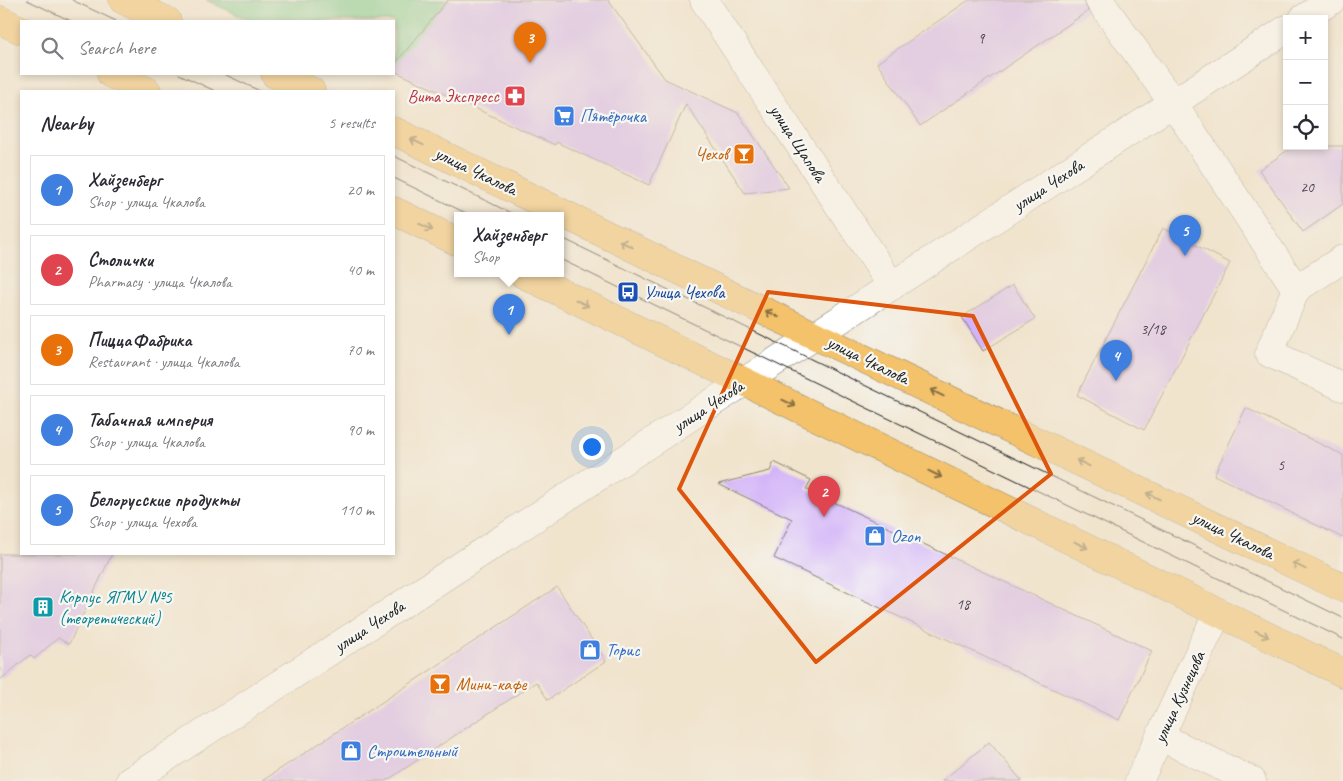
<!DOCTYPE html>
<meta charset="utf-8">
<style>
:root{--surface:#fff;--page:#f2f2f3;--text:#2b2b33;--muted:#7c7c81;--line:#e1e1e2;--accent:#1f6fb2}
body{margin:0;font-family:Caveat,sans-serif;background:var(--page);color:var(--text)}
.controls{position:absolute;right:15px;top:15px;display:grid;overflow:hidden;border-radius:0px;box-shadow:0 2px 8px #0003}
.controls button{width:45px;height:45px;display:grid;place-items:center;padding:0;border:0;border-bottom:1px solid var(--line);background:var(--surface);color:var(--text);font:25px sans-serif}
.you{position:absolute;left:591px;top:446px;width:18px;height:18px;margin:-12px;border:4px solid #fff;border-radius:50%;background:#1a73e8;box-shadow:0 0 0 8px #1a73e833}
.badge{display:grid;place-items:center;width:32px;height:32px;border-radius:50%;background:var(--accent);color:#fff;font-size:16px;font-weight:700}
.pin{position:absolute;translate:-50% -41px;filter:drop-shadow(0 1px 2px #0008)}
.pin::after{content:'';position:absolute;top:26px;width:18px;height:15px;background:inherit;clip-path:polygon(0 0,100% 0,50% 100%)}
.popup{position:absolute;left:454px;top:212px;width:110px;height:65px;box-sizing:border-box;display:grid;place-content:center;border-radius:0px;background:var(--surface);filter:drop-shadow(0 1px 4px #0005);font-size:16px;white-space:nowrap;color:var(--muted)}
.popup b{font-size:19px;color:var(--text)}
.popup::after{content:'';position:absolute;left:50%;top:100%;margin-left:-10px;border:10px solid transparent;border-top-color:var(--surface)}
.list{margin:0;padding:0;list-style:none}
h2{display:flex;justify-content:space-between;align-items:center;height:65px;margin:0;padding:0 20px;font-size:21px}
h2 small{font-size:16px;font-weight:400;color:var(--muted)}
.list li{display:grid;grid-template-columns:32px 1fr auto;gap:15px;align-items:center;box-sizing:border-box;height:70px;margin:0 10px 10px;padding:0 10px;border:1px solid var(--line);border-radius:0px}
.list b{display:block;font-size:19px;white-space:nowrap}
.list p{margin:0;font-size:16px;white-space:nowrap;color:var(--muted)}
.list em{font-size:16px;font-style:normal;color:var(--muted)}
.icon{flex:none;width:28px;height:28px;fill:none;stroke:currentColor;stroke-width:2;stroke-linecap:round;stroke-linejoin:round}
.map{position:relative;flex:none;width:1343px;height:781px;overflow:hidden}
.search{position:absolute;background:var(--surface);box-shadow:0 2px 8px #0003;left:20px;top:20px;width:375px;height:55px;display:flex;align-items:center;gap:12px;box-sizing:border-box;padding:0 18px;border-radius:0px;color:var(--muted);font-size:19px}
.panel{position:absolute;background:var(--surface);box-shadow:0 2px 8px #0003;left:20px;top:90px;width:375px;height:465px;border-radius:0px}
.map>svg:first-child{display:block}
.green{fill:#7cce90;stroke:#4c7556}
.building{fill:#d3b3f9}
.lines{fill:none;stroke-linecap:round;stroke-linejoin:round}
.minor-casing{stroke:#868074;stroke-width:29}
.major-casing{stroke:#868074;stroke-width:29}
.minor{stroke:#fff;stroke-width:28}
.major{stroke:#f3c26a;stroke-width:28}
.tram{stroke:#1c1c1c;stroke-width:1}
.oneway{stroke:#886f43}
.marked{fill:none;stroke:#de560d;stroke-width:4;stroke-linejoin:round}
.labels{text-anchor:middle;stroke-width:4.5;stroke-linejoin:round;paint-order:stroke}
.number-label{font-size:15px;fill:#4a4253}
.health-label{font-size:18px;fill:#be3a42;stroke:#f6f6f2;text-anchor:end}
.shop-label{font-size:18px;fill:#366cbe;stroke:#f6f6f2;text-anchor:start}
.street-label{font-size:18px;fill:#1c1c1c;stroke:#f6f6f2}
.food-label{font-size:18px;fill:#c56008;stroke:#f6f6f2;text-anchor:end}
.transit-label{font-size:18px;fill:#164399;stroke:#f6f6f2;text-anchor:start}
.culture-label{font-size:18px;fill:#0d838f;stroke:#f6f6f2;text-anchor:start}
</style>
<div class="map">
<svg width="1343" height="781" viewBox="0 0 1343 781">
<rect width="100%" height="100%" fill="#f6f6f2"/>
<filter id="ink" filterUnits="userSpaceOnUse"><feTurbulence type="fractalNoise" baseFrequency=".02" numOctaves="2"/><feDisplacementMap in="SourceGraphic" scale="10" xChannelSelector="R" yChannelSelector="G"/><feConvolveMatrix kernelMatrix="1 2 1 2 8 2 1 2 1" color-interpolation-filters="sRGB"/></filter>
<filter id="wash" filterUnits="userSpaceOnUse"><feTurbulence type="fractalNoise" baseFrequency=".0096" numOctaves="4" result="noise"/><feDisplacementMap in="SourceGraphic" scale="20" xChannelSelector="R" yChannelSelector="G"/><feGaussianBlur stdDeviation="1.12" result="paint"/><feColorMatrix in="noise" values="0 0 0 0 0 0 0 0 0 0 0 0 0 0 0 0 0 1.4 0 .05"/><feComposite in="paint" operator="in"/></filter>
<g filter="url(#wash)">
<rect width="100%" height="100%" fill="#f1e4cd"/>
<polygon class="green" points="206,0 451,0 427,32 394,65 394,21 251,21"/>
<g id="blocks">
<g class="building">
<polygon points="448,0 608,0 665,79 738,113 789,188 745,193 686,104 649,185 556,142 555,145 394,71 394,65"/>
<polygon points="969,0 1084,0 1088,11 920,126 877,63"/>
<polygon points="1294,146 1343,146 1343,204 1303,232 1259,170"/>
<polygon points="1163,228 1230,263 1144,430 1077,395"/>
<polygon points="1013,285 1035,319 983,351 962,317"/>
<polygon points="1246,408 1343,455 1343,538 1214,475"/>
<polygon points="774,462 811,480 806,489 1152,651 1119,720 774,558 792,519 718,484 770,471"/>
<polygon points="0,554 112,554 69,644 58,638 34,659 30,655 0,680"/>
<polygon points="557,587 606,661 548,700 536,682 386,781 262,781"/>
<polygon points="989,742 1022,781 942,781"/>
</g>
</g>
</g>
<g filter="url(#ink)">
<use href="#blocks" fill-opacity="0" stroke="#868074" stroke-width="1"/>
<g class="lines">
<g class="minor-casing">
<g id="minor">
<polyline points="704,0 892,286"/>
<polyline points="1099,0 1173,103 1296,289"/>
<polyline points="1303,19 1332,0"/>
<polyline points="1343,259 1296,289 1269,353 1343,387"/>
<polyline points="1161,737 1252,781"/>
<polyline points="130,781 1287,29"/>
<polyline points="1139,781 1218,612"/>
</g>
</g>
<g class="major-casing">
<g id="major">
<polyline points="123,0 167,21"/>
<polyline points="0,20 21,30"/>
<polyline points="111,74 147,91"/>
<polyline points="275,74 311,91"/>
<polyline points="394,131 697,279 1343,588"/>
<polyline points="394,211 458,242"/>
<polyline points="523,274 1343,673"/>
</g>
</g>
<use href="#minor" class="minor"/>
<use href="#major" class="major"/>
<g class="tram">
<polyline points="27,0 71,21"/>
<polyline points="72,0 116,21"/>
<polyline points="179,74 215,91"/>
<polyline points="224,74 260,91"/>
<polyline points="394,156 517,216"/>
<polyline points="394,178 472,216"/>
<polyline points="560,237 1343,618"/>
<polyline points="560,259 1343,639"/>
</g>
</g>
<defs><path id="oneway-shaft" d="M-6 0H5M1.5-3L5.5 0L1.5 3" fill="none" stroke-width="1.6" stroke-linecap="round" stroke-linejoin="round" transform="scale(1.25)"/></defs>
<g class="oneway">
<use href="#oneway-shaft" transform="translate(417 142) rotate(-154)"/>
<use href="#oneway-shaft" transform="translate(426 227) rotate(26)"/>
<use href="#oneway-shaft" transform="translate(626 244) rotate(-154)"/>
<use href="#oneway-shaft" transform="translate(582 303) rotate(26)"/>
<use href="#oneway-shaft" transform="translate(772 314) rotate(-155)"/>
<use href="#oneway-shaft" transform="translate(937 393) rotate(-154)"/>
<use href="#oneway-shaft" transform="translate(789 403) rotate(26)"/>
<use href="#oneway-shaft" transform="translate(1083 463) rotate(-154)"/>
<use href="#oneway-shaft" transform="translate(935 474) rotate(26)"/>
<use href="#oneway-shaft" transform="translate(1153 496) rotate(-154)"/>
<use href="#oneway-shaft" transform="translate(1081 545) rotate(26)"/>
<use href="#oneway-shaft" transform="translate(1299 566) rotate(-154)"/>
<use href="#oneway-shaft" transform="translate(1262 634) rotate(26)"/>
</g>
</g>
<path d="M0 0H1343V781H0ZM768,292L973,316L1051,474L816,662L679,489Z" fill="#f1e4cd" fill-opacity=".55" fill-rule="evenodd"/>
<path class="marked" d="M768,292L973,316L1051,474L816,662L679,489Z"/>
<defs>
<g id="pharmacy-square" transform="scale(1.125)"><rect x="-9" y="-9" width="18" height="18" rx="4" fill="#e0444e" stroke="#f6f6f2"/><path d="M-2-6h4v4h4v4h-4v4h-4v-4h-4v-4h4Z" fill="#fff"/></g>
<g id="supermarket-square" transform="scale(1.125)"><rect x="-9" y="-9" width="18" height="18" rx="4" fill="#3f7fe0" stroke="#f6f6f2"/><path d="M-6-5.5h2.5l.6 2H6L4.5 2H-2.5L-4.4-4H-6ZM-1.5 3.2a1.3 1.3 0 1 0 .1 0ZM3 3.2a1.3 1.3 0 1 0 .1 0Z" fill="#fff"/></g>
<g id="bar-square" transform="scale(1.125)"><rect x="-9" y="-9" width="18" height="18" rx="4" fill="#e8710a" stroke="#f6f6f2"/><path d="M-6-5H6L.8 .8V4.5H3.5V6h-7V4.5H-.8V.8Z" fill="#fff"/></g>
<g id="bus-square" transform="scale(1.125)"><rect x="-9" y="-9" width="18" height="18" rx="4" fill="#1a4fb4" stroke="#f6f6f2"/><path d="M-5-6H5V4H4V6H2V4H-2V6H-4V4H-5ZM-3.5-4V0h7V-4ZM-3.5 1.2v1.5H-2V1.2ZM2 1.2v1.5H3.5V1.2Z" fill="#fff"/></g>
<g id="shop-square" transform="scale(1.125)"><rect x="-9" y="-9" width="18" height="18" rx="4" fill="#3f7fe0" stroke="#f6f6f2"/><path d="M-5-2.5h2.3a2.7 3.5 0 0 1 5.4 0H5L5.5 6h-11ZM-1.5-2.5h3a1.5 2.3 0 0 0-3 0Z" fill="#fff"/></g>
<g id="building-square" transform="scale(1.125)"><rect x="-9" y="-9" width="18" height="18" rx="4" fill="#0f9aa8" stroke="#f6f6f2"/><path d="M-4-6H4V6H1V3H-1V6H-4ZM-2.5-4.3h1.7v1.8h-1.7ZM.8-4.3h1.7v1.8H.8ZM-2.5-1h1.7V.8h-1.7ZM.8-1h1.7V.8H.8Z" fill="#fff"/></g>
</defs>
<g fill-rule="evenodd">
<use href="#pharmacy-square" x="515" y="96"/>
<use href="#supermarket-square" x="564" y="116"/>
<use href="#bar-square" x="744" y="154"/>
<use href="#bus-square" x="628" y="292"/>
<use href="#shop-square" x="875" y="536"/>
<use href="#building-square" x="43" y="607"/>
<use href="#shop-square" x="590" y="650"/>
<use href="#bar-square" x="440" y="684"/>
<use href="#shop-square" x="351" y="751"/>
</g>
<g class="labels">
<g class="number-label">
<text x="981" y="43">9</text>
<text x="1307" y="192">20</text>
<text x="1153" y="334">3/18</text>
<text x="1281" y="470">5</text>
<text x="963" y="609">18</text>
</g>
<g class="health-label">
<text x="499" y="102">Вита Экспресс</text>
</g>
<g class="shop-label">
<text x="580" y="122">Пятёрочка</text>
<text x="891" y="542">Ozon</text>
<text x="606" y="656">Торис</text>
<text x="367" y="757">Строительный</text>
</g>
<g class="street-label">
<text transform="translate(798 143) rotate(57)" y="6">улица Щапова</text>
<text transform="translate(476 171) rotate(26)" y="6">улица Чкалова</text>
<text transform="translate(1048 185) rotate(-33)" y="6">улица Чехова</text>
<text transform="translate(868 360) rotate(26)" y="6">улица Чкалова</text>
<text transform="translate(708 406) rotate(-33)" y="6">улица Чехова</text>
<text transform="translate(1233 535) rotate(26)" y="6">улица Чкалова</text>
<text transform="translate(369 626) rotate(-33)" y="6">улица Чехова</text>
<text transform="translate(1179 697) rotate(-65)" y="6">улица Кузнецова</text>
</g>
<g class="food-label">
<text x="728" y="160">Чехов</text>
<text x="456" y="690" text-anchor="start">Мини-кафе</text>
</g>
<g class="transit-label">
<text x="644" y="298">Улица Чехова</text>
</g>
<g class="culture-label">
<text x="59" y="603">Корпус ЯГМУ №5<tspan x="59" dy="21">(теоретический)</tspan></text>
</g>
</g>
</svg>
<div class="controls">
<button>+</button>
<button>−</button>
<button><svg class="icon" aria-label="locate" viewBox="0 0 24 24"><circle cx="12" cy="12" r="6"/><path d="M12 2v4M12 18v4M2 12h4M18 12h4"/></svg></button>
</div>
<div class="you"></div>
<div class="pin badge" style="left:509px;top:335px;background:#3f7fe0">1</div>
<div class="popup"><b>Хайзенберг</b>Shop</div>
<div class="pin badge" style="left:824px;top:517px;background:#e0444e">2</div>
<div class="pin badge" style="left:530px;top:63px;background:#e8710a">3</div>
<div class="pin badge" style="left:1116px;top:381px;background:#3f7fe0">4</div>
<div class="pin badge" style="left:1185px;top:256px;background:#3f7fe0">5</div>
<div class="search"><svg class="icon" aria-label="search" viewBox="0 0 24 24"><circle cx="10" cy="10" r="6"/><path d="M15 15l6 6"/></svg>Search here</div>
<section class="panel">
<h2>Nearby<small>5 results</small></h2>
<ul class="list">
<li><span class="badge" style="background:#3f7fe0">1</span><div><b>Хайзенберг</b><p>Shop · улица Чкалова</p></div><em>20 m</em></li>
<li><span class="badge" style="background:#e0444e">2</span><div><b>Столички</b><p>Pharmacy · улица Чкалова</p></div><em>40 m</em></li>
<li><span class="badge" style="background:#e8710a">3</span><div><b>ПиццаФабрика</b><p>Restaurant · улица Чкалова</p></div><em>70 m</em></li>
<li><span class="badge" style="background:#3f7fe0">4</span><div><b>Табачная империя</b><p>Shop · улица Чкалова</p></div><em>90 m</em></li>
<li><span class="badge" style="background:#3f7fe0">5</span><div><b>Белорусские продукты</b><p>Shop · улица Чехова</p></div><em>110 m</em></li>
</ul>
</section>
</div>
